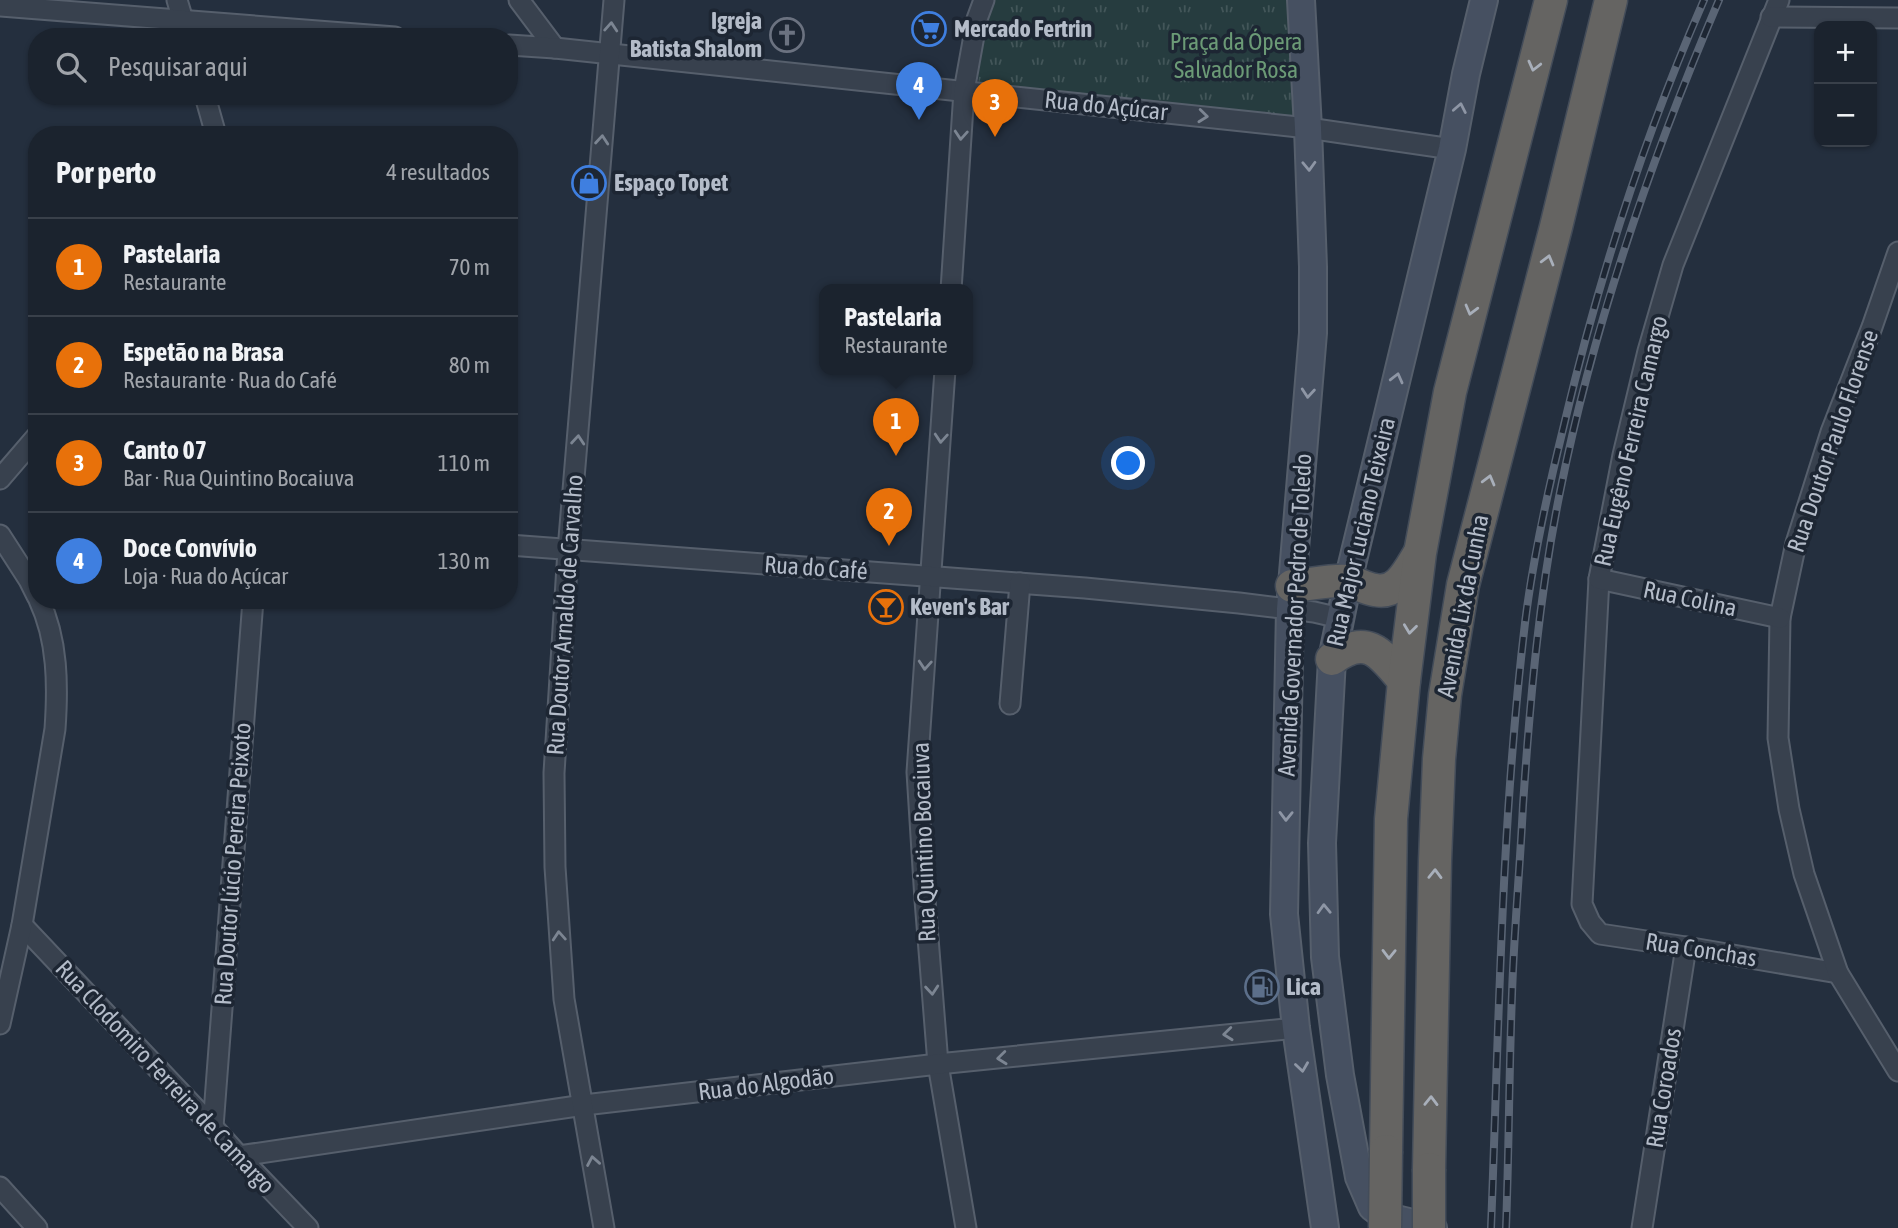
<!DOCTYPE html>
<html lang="pt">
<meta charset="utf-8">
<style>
:root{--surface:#1b232e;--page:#242b36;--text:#f1f3f6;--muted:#a0a4aa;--line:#39404a;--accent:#1a73e8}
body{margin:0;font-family:"Asap Condensed",sans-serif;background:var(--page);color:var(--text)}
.controls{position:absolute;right:21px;top:21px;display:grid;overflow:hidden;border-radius:14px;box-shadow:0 2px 5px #0004}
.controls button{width:63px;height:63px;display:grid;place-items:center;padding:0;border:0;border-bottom:2px solid var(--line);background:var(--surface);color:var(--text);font:35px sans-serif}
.you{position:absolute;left:1129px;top:464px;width:24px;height:24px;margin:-18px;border:5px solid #fff;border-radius:50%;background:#1a73e8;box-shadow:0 0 0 10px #1a73e833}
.badge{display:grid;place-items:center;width:46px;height:46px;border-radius:50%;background:var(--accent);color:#fff;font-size:23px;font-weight:700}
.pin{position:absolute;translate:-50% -58px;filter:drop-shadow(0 2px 4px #0008)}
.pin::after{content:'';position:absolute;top:37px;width:24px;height:21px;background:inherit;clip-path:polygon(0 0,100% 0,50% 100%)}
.popup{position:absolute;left:819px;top:284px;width:154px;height:91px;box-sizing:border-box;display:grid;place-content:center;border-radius:14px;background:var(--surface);filter:drop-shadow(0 2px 5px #0005);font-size:23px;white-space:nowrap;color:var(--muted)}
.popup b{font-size:26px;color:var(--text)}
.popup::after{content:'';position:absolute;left:50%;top:100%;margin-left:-14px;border:14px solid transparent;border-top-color:var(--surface)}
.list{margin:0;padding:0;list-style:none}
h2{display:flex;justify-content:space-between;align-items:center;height:91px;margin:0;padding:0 28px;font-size:30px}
h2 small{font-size:23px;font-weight:400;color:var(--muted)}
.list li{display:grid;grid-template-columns:46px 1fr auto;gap:21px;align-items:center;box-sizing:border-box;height:98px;padding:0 28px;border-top:2px solid var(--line)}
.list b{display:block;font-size:26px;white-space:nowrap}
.list p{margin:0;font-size:23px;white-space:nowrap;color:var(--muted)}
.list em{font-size:23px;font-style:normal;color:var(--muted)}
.icon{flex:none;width:38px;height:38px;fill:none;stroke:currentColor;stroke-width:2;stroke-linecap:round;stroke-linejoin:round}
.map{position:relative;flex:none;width:1898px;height:1228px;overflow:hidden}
.search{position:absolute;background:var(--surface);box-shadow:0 2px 5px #0004;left:28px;top:28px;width:490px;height:77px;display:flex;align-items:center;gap:18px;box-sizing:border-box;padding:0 24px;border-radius:28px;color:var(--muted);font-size:26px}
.panel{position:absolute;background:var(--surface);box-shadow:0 2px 5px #0004;left:28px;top:126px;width:490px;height:483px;border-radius:28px}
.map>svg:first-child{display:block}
.park{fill:url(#park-tufts)}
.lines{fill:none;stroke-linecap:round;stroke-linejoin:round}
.minor-casing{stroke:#565f6c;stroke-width:23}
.secondary-casing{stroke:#565f6c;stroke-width:30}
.trunk-casing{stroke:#434c59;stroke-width:35}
.minor{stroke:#38414e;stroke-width:19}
.secondary{stroke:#465061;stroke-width:26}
.trunk{stroke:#656462;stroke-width:32}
.rail-casing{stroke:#5a6575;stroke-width:8}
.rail{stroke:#1d2633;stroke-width:5;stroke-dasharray:16;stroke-linecap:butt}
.trunk-bridge-casing{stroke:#434c59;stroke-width:35;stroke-linecap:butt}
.trunk-bridge{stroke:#656462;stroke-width:32}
.oneway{stroke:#7c8592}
.oneway2{stroke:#a8afba}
.oneway3{stroke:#8e96a5}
.labels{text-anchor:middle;stroke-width:7;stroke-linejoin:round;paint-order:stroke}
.poi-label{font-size:24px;font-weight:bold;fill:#b4bcc9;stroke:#1d2633;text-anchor:start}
.park-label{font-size:24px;fill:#6b9a76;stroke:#1d2633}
.street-label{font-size:24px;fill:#b4bcc9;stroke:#1d2633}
</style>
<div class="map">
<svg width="1898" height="1228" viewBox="0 0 1898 1228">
<defs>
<pattern id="park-tufts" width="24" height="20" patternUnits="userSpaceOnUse" patternTransform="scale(1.75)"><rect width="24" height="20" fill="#263c3f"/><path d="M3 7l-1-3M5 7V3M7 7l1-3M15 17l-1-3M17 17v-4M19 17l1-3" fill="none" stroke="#435659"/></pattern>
</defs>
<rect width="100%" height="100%" fill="#242f3e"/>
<polygon class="park" points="991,0 1290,0 1293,117 979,86 976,49"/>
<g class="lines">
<g class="minor-casing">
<g id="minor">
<polyline points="177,0 188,37"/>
<polyline points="519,0 555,48"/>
<polyline points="1779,0 1673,265 1648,351 1623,455 1599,579 1582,904 1590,922 1600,934 1686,947 1838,973"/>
<polyline points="0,6 395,37"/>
<polyline points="1771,17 1898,18"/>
<polyline points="509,45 555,48 1308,128 1452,149"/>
<polyline points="205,96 216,135"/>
<polyline points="1898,252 1872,327 1831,432 1796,543 1780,618 1778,738 1789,809 1804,874 1838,973 1898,1071"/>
<polyline points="951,290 964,91 977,19 984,0"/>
<polyline points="945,370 917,772 925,900 938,1064 966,1228"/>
<polyline points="0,479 37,436"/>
<polyline points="0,535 29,580 37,596"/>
<polyline points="509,545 1085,588 1239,603 1314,612 1340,618"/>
<polyline points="1599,579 1780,618"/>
<polyline points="1010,704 1020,583"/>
<polyline points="22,925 213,1127 239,1156 308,1228"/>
<path d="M0,1024L22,925L55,729C58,686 58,640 39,600"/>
<polyline points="213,1127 253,600"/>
<polyline points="239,1156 584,1105 938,1064 1296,1028"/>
<polyline points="0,1187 37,1228"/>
<polyline points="604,1228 564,999 555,867 554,773 568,550 614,0"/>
<polyline points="1642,1228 1686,947"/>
</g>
</g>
<g class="secondary-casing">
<g id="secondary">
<polyline points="1301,0 1308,128 1313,267 1313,333 1290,609 1284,914 1296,1028 1325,1228"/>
<polyline points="1433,1228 1384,1216 1372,1207 1359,1177 1340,1075 1325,957 1322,843 1332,659 1348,581 1452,149 1466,74 1484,0"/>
</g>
</g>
<g class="trunk-casing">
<g id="trunk">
<path d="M1292,586C1309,585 1332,579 1348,581C1357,583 1366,589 1375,590C1398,595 1409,570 1419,554"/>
<path d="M1332,659C1367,633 1381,653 1404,681"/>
<polyline points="1386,1151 1391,819 1404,681 1420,553 1450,392 1551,0"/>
<polyline points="1429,1169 1435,861 1439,759 1445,695 1463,585 1556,227 1611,0"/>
</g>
</g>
<use href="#minor" class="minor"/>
<use href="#secondary" class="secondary"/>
<use href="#trunk" class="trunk"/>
<g class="rail-casing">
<g id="rail">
<path d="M1491,1228C1499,1026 1501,824 1525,623C1533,557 1548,490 1564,425C1598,280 1644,137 1704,0"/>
<path d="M1506,1228C1509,1150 1509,1072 1512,994C1514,931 1520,868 1523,805C1530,701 1539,595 1560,492C1594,322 1651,159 1719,0"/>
</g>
</g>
<use href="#rail" class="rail"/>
<g class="trunk-bridge-casing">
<g id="trunk-bridge">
<polyline points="1385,1228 1386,1151"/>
<polyline points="1429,1228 1429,1169"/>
</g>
</g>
<use href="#trunk-bridge" class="trunk-bridge"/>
</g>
<defs><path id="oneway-chevron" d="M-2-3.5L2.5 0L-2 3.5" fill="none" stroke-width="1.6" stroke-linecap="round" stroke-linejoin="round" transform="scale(1.75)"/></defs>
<g class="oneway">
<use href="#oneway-chevron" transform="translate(611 27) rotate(-86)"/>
<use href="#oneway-chevron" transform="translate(1203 116) rotate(6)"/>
<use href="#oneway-chevron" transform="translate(961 135) rotate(94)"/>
<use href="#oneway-chevron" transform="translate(602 140) rotate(-85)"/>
<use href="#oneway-chevron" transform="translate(941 438) rotate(94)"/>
<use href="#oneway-chevron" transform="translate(578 440) rotate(-85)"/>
<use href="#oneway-chevron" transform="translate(925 665) rotate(94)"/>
<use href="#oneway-chevron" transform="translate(559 936) rotate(-94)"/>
<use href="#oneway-chevron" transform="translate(932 990) rotate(85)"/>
<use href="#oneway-chevron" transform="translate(1228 1034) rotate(174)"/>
<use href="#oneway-chevron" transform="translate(1002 1058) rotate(174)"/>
<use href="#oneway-chevron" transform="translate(593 1161) rotate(-100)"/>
</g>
<g class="oneway2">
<use href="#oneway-chevron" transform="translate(1534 66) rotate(104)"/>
<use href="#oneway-chevron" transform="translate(1548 260) rotate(-75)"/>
<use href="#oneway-chevron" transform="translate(1471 310) rotate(105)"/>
<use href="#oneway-chevron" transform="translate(1489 480) rotate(-75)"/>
<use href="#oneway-chevron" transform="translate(1410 629) rotate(97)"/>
<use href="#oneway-chevron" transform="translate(1435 874) rotate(-89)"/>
<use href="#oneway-chevron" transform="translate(1389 954) rotate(91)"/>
<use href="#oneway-chevron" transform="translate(1431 1101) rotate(-89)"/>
</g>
<g class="oneway3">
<use href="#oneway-chevron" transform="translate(1460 108) rotate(-79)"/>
<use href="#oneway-chevron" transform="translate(1309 166) rotate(88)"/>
<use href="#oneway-chevron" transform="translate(1397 378) rotate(-76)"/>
<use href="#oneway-chevron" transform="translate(1308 393) rotate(95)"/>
<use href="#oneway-chevron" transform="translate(1286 816) rotate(91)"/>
<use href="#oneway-chevron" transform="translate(1324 909) rotate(-92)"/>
<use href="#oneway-chevron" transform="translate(1302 1067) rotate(82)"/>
</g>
<defs>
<g id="supermarket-ring" transform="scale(1.75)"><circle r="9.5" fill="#1d2633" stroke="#3f7fe0" stroke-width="1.5"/><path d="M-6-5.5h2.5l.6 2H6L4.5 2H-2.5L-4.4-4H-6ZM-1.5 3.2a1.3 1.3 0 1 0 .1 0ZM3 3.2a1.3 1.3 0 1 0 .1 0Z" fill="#3f7fe0"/></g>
<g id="church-ring" transform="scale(1.75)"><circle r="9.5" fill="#1d2633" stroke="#6b7280" stroke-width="1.5"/><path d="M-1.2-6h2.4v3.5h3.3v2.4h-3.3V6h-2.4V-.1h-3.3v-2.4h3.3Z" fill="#6b7280"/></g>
<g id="shop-ring" transform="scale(1.75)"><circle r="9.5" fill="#1d2633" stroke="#3f7fe0" stroke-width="1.5"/><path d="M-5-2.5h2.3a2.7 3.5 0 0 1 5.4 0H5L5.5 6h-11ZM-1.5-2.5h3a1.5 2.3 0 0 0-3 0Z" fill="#3f7fe0"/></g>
<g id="bar-ring" transform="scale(1.75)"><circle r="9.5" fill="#1d2633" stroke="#e8710a" stroke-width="1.5"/><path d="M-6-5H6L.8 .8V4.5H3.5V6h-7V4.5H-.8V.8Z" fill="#e8710a"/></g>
<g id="fuel-ring" transform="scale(1.75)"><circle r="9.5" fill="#1d2633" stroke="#5c6f8a" stroke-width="1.5"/><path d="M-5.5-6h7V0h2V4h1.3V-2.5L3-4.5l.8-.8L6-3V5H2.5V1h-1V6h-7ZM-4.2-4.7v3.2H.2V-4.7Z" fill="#5c6f8a"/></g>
</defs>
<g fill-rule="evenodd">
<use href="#supermarket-ring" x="929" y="29"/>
<use href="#church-ring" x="787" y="35"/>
<use href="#shop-ring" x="589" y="183"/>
<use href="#bar-ring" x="886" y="607"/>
<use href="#fuel-ring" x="1262" y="987"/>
</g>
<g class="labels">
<g class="poi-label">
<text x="762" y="29" text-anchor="end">Igreja<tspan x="762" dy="28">Batista Shalom</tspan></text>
<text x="954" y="37">Mercado Fertrin</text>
<text x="614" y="191">Espaço Topet</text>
<text x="910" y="615">Keven's Bar</text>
<text x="1286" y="995">Lica</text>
</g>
<g class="park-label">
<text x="1236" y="50">Praça da Ópera<tspan x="1236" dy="28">Salvador Rosa</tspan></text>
</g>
<g class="street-label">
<text transform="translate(1106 106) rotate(6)" y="8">Rua do Açúcar</text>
<text transform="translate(1631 441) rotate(-77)" y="8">Rua Eugêno Ferreira Camargo</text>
<text transform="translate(1833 441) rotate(-71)" y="8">Rua Doutor Paulo Florense</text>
<text transform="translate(1361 532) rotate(-77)" y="8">Rua Major Luciano Teixeira</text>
<text transform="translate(816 568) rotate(4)" y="8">Rua do Café</text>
<text transform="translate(1690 599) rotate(12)" y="8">Rua Colina</text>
<text transform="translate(1463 606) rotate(-79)" y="8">Avenida Lix da Cunha</text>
<text transform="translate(565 615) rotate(-86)" y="8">Rua Doutor Arnaldo de Carvalho</text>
<text transform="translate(1295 615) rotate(-87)" y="8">Avenida Governador Pedro de Toledo</text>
<text transform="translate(924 842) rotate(-92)" y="8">Rua Quintino Bocaiuva</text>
<text transform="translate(233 864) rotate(-86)" y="8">Rua Doutor lúcio Pereira Peixoto</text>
<text transform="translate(1701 950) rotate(9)" y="8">Rua Conchas</text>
<text transform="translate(165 1077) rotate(47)" y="8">Rua Clodomiro Ferreira de Camargo</text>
<text transform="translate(766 1084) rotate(-7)" y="8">Rua do Algodão</text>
<text transform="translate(1664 1088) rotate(-81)" y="8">Rua Coroados</text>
</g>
</g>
</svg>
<div class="controls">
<button>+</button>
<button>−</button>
</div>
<div class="you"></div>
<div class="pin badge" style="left:896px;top:456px;background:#e8710a">1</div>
<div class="popup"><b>Pastelaria</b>Restaurante</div>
<div class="pin badge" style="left:889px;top:546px;background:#e8710a">2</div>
<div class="pin badge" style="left:995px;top:137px;background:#e8710a">3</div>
<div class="pin badge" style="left:919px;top:120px;background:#3f7fe0">4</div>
<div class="search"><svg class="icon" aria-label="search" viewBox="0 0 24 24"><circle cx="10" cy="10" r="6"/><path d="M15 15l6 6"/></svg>Pesquisar aqui</div>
<section class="panel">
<h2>Por perto<small>4 resultados</small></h2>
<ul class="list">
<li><span class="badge" style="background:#e8710a">1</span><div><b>Pastelaria</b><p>Restaurante</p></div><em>70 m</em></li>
<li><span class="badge" style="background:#e8710a">2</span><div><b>Espetão na Brasa</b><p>Restaurante · Rua do Café</p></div><em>80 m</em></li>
<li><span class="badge" style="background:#e8710a">3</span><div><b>Canto 07</b><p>Bar · Rua Quintino Bocaiuva</p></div><em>110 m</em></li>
<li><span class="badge" style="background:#3f7fe0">4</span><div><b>Doce Convívio</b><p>Loja · Rua do Açúcar</p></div><em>130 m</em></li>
</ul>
</section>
</div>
